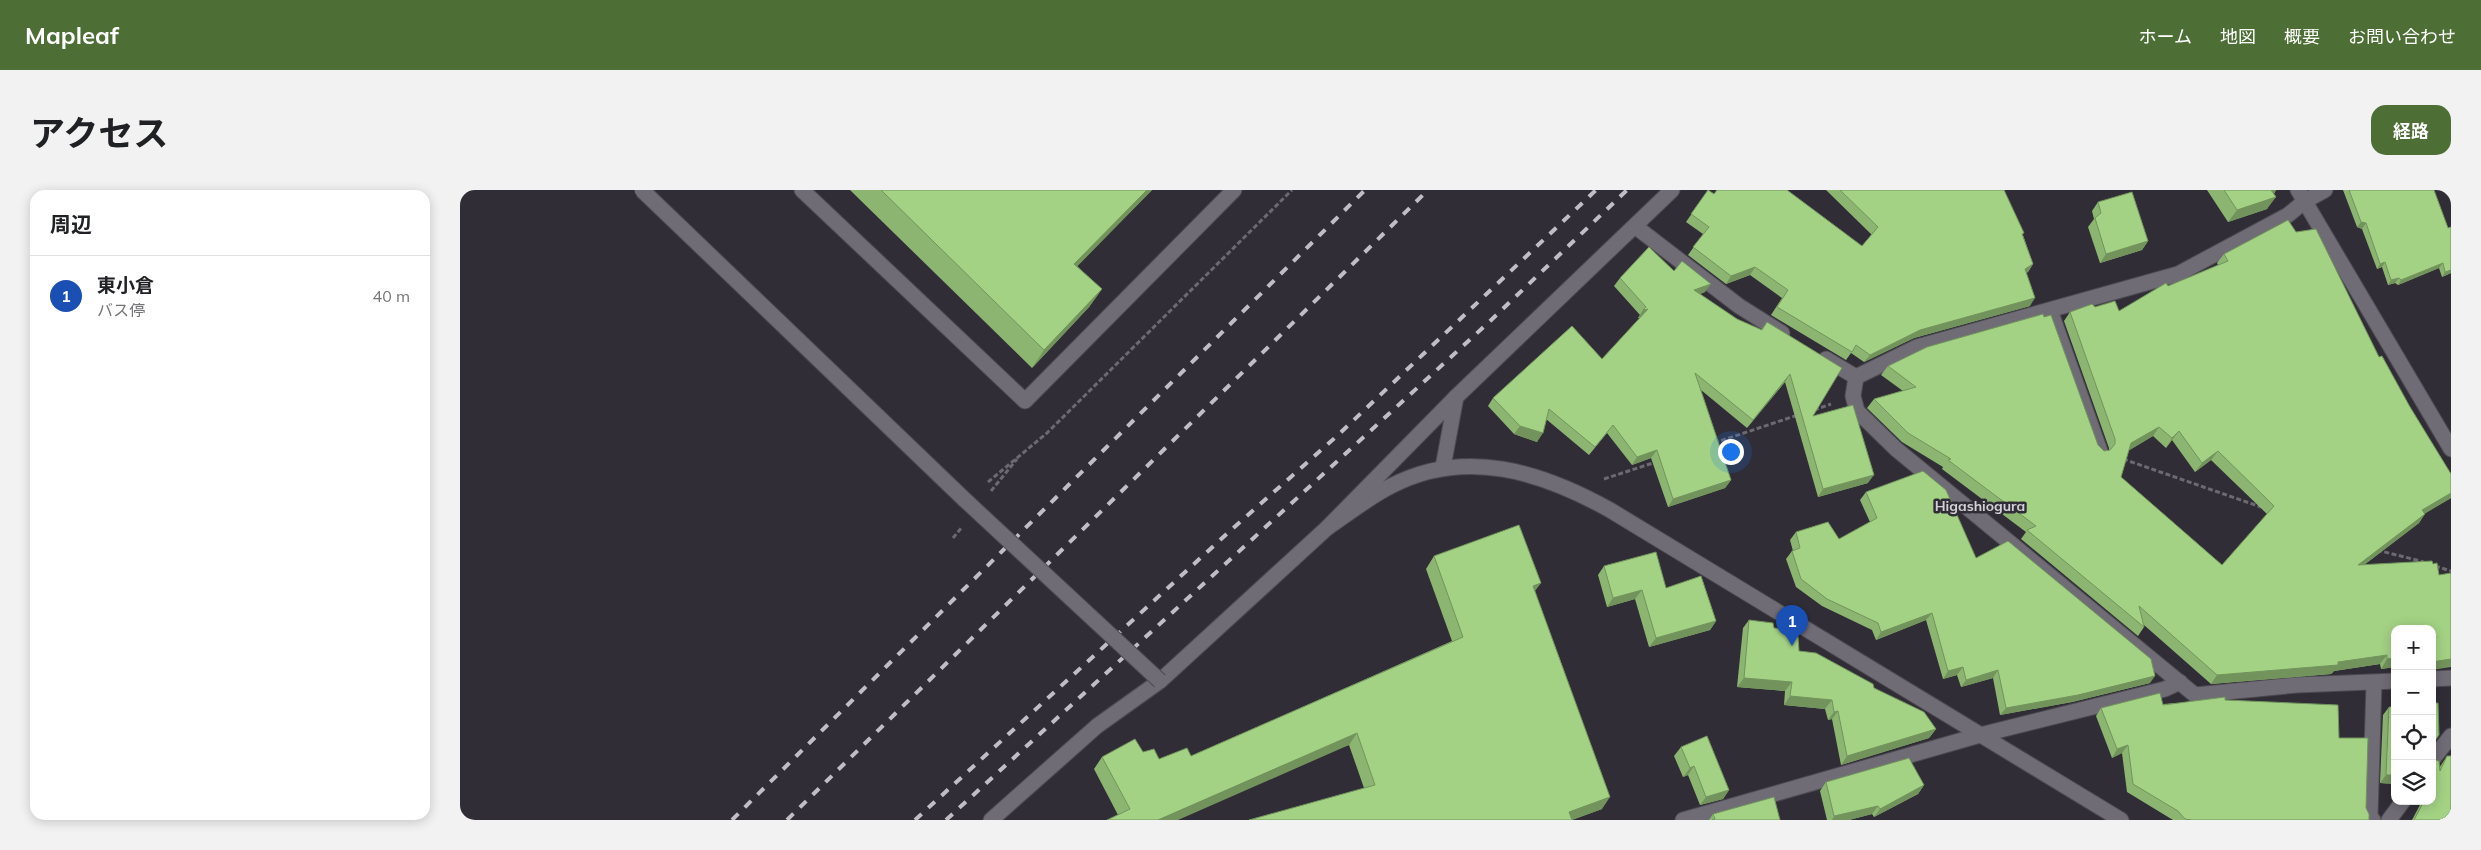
<!DOCTYPE html>
<html lang="ja">
<meta charset="utf-8">
<style>
:root{--surface:#fff;--page:#f2f2f2;--text:#202124;--muted:#757577;--line:#e0e0e0;--accent:#4d6f36}
body{margin:0;font-family:Mulish,"Noto Sans JP",sans-serif;background:var(--page);color:var(--text)}
.controls{position:absolute;right:15px;bottom:15px;display:grid;overflow:hidden;border-radius:10px;box-shadow:0 2px 12px #0003}
.controls button{width:45px;height:45px;display:grid;place-items:center;padding:0;border:0;border-bottom:1px solid var(--line);background:var(--surface);color:var(--text);font:25px sans-serif}
.you{position:absolute;left:1270px;top:261px;width:18px;height:18px;margin:-12px;border:4px solid #fff;border-radius:50%;background:#1a73e8;box-shadow:0 0 0 8px #1a73e833}
.badge{display:grid;place-items:center;width:32px;height:32px;border-radius:50%;background:var(--accent);color:#fff;font-size:16px;font-weight:700}
.pin{position:absolute;translate:-50% -41px;filter:drop-shadow(0 1px 2px #0008)}
.pin::after{content:'';position:absolute;top:26px;width:18px;height:15px;background:inherit;clip-path:polygon(0 0,100% 0,50% 100%)}
.list{margin:0;padding:0;list-style:none}
h2{display:flex;justify-content:space-between;align-items:center;height:65px;margin:0;padding:0 20px;font-size:21px}
h2 small{font-size:16px;font-weight:400;color:var(--muted)}
.list li{display:grid;grid-template-columns:32px 1fr auto;gap:15px;align-items:center;box-sizing:border-box;height:80px;padding:0 20px;border-top:1px solid var(--line)}
.list b{display:block;font-size:19px;white-space:nowrap}
.list p{margin:0;font-size:16px;white-space:nowrap;color:var(--muted)}
.list em{font-size:16px;font-style:normal;color:var(--muted)}
.icon{flex:none;width:28px;height:28px;fill:none;stroke:currentColor;stroke-width:2;stroke-linecap:round;stroke-linejoin:round}
.map{position:relative;flex:none;width:1991px;height:630px;overflow:hidden;border-radius:15px}
header{display:flex;align-items:center;gap:30px;box-sizing:border-box;height:70px;padding:0 25px;background:var(--accent);color:#fff}
header strong{font-size:24px}
nav{display:flex;gap:28px;margin-inline-start:auto;font-size:18px}
.intro{display:flex;align-items:center;justify-content:space-between;box-sizing:border-box;height:120px;padding:0 30px}
h1{margin:0;font-size:35px}
.button{padding:12px 22px;border-radius:15px;background:var(--accent);color:#fff;font-size:18px;font-weight:700}
main{display:flex;gap:30px;padding:0 30px}
aside{flex:1;background:var(--surface);border-radius:15px;box-shadow:0 2px 12px #0003}
.map>svg:first-child{display:block}
.lines{fill:none;stroke-linecap:round;stroke-linejoin:round}
.service-casing{stroke:#4d4a51;stroke-width:17}
.minor-casing{stroke:#4d4a51;stroke-width:17}
.tertiary-casing{stroke:#4d4a51;stroke-width:17}
.path{stroke:#6c6971;stroke-width:3;stroke-dasharray:5 2.5;stroke-linecap:butt}
.service{stroke:#6f6c76;stroke-width:15}
.minor{stroke:#6f6c76;stroke-width:15}
.tertiary{stroke:#6f6c76;stroke-width:15}
.rail{stroke:#c0bec4;stroke-width:4;stroke-dasharray:9 9;stroke-linecap:butt}
.tertiary-bridge-casing{stroke:#4d4a51;stroke-width:17;stroke-linecap:butt}
.tertiary-bridge{stroke:#6f6c76;stroke-width:15}
.wall{fill:#8cb572;fill-rule:evenodd}
.shaded-wall{fill:#72935c}
.building{fill:#a3d284;stroke:#72935c;fill-rule:evenodd}
.labels{text-anchor:middle;stroke-width:5;stroke-linejoin:round;paint-order:stroke}
.neighbourhood-label{font-size:14px;font-weight:bold;fill:#d4d2d8;stroke:#302d36}
</style>
<header>
<strong>Mapleaf</strong>
<nav><a>ホーム</a><a>地図</a><a>概要</a><a>お問い合わせ</a></nav>
</header>
<div class="intro"><h1>アクセス</h1><a class="button">経路</a></div>
<main>
<aside>
<h2>周辺<small></small></h2>
<ul class="list">
<li><span class="badge" style="background:#1a4fb4">1</span><div><b>東小倉</b><p>バス停</p></div><em>40 m</em></li>
</ul>
</aside>
<div class="map">
<svg width="1991" height="630" viewBox="0 0 1991 630">
<rect width="100%" height="100%" fill="#302d36"/>
<g class="lines">
<g class="service-casing">
<g id="service">
<polyline points="342,0 565,211 774,0"/>
<polyline points="1396,187 1393,206 1397,221 1436,259 1735,505 1837,495 1935,491"/>
<polyline points="1972,489 1991,488"/>
<polyline points="1223,630 1520,545 1705,499 1720,492"/>
</g>
</g>
<g class="minor-casing">
<g id="minor">
<polyline points="1838,0 1991,259"/>
<polyline points="1176,37 1279,116 1322,143"/>
<polyline points="1590,120 1640,261"/>
<polyline points="1366,169 1396,187 1457,157 1718,84 1828,25 1845,11 1865,0"/>
<polyline points="1972,570 1991,546"/>
<polyline points="1913,630 1910,626 1914,493"/>
<polyline points="1929,630 1943,611"/>
</g>
</g>
<g class="tertiary-casing">
<g id="tertiary">
<polyline points="983,277 996,207 1212,0"/>
<path d="M867,338C888,324 909,307 931,296C1005,257 1082,282 1150,320L1661,630"/>
<polyline points="531,630 637,536 700,491 867,338 996,207"/>
</g>
</g>
<g class="path">
<polyline points="1354,220 1371,214"/>
<polyline points="1254,253 1338,225"/>
<polyline points="1663,269 1801,317"/>
<polyline points="1144,289 1196,272"/>
<polyline points="528,292 587,243 832,0"/>
<polyline points="531,301 557,269"/>
<polyline points="493,348 502,337"/>
<polyline points="1917,360 1964,372"/>
<polyline points="1975,376 1991,381"/>
</g>
<use href="#service" class="service"/>
<use href="#minor" class="minor"/>
<use href="#tertiary" class="tertiary"/>
<g class="rail">
<polyline points="272,630 905,0"/>
<polyline points="327,630 968,0"/>
<polyline points="455,630 771,340 877,246 1136,0"/>
<polyline points="486,630 1028,133 1167,0"/>
</g>
<g class="tertiary-bridge-casing">
<polyline id="tertiary-bridge" points="182,0 505,310 700,491"/>
</g>
<use href="#tertiary-bridge" class="tertiary-bridge"/>
</g>
<g class="wall">
<polygon points="390,0 692,0 617,76 642,99 629,117 572,178"/>
<polygon points="1248,0 1254,4 1402,56 1412,45 1366,0 1544,0 1563,45 1573,74 1568,82 1566,83 1570,116 1454,148 1404,172 1391,163 1386,170 1311,125 1322,108 1290,85 1266,94 1228,65 1243,44 1226,32"/>
<polygon points="1747,0 1816,0 1814,4 1807,19 1768,32"/>
<polygon points="1883,0 1974,0 1991,83 1982,87 1979,78 1938,95 1935,93 1928,95 1922,77 1917,79 1902,39 1897,37"/>
<polygon points="1638,12 1688,51 1682,60 1640,73 1628,37 1634,29 1632,21"/>
<path d="M1764,64L1919,167L1950,217L1991,284V308L1965,323L1959,333L1904,375L1972,439L1935,477L1921,479L1920,474L1874,481L1871,484L1751,494L1684,435V437L1678,446L1561,349L1566,342L1482,279L1483,277L1442,252L1407,218L1414,209L1443,201L1421,185L1428,176L1638,255L1644,261H1649V258L1604,131L1610,122L1635,117L1659,121L1708,96L1758,75L1757,73ZM1693,246L1706,258L1712,250L1735,282L1751,270L1807,324L1762,375L1661,287L1669,260Z"/>
<polygon points="1214,81 1245,102 1240,104 1277,129 1301,140 1307,132 1353,226 1408,293 1358,307 1325,192 1287,238 1241,200 1271,290 1265,298 1208,317 1191,268 1172,275 1147,243 1129,265 1086,229 1077,252 1054,244 1028,216 1033,208 1142,169 1180,128 1178,128 1180,125 1154,96 1160,88"/>
<polygon points="1406,302 1516,368 1690,493 1612,512 1540,525 1533,488 1501,497 1497,485 1483,489 1466,430 1416,450 1412,440 1362,416 1336,397 1326,369 1332,361 1333,361 1330,350 1336,342 1379,349 1410,332 1400,310"/>
<polygon points="974,366 1075,401 1142,619 1112,630 904,598 889,555 658,625 634,579 642,567 683,562 699,569 731,566 992,451 966,379"/>
<polygon points="1144,376 1206,398 1256,431 1250,440 1189,457 1175,409 1147,417 1138,385"/>
<polygon points="1289,430 1314,438 1327,447 1339,461 1414,498 1476,539 1469,548 1381,575 1372,529 1368,530 1365,519 1324,515 1325,501 1277,497 1283,438"/>
<polygon points="1765,510 1879,548 1906,618 1909,630 1713,630 1667,602 1662,563 1652,568 1636,526 1641,518"/>
<polygon points="1929,517 1935,517 1935,594 1920,593 1923,525"/>
<polygon points="1221,557 1269,600 1263,609 1240,615 1228,585 1223,587 1214,566"/>
<polygon points="1987,566 1991,630 1952,630 1962,611 1972,611 1972,569 1979,578"/>
<polygon points="1366,592 1464,595 1458,604 1414,627 1412,624 1389,630 1367,630 1360,601"/>
<polygon points="1253,624 1320,630 1249,630"/>
</g>
<g class="shaded-wall">
<polygon points="687,0 692,0 602,92 614,74"/>
<polygon points="1811,0 1816,0 1812,6 1816,7 1807,19 1768,32 1777,20"/>
<polygon points="1901,32 1906,33 1902,39 1897,37"/>
<polygon points="1688,51 1682,60 1640,73 1646,64"/>
<polygon points="1925,72 1922,77 1917,79 1920,74"/>
<polygon points="1983,73 1979,78 1938,95 1941,90"/>
<polygon points="1573,74 1568,82 1559,87 1565,79"/>
<polygon points="1295,77 1290,85 1266,94 1271,86"/>
<polygon points="1991,80 1991,83 1982,87 1985,82"/>
<polygon points="1939,88 1935,93 1928,95 1931,90"/>
<polygon points="1251,94 1245,102 1228,108 1234,100"/>
<polygon points="642,99 629,117 572,178 584,160"/>
<polygon points="1575,108 1570,116 1454,148 1404,172 1410,165 1460,140"/>
<polygon points="1188,119 1182,127 1178,128 1183,120"/>
<polygon points="1330,184 1325,192 1287,238 1293,230"/>
<polygon points="1060,236 1083,243 1077,252 1054,244"/>
<polygon points="1699,237 1693,246 1665,263 1671,253"/>
<polygon points="1719,241 1712,250 1706,258 1712,248"/>
<polygon points="1197,260 1191,268 1172,275 1177,267"/>
<polygon points="1758,261 1751,270 1735,282 1742,273"/>
<polygon points="1414,285 1408,293 1358,307 1363,299"/>
<polygon points="1271,290 1265,298 1208,317 1213,309"/>
<polygon points="1991,303 1991,308 1956,329 1962,320"/>
<polygon points="1965,324 1959,333 1892,384 1898,375"/>
<polygon points="1081,393 1072,405 1073,396"/>
<polygon points="1182,400 1175,409 1147,417 1153,408"/>
<polygon points="1472,423 1466,430 1416,450 1421,442"/>
<polygon points="1256,431 1250,440 1189,457 1196,448"/>
<polygon points="1927,465 1920,474 1874,481 1871,484 1751,494 1757,485 1878,472"/>
<polygon points="1935,468 1935,477 1921,479 1927,469"/>
<polygon points="1991,469 1991,477 1972,480 1972,472"/>
<polygon points="1503,477 1497,485 1483,489 1488,481"/>
<polygon points="1538,480 1533,488 1501,497 1506,490"/>
<polygon points="1695,486 1690,493 1612,512 1540,525 1546,518"/>
<polygon points="1284,488 1332,492 1325,501 1277,497"/>
<polygon points="1330,506 1372,510 1365,519 1324,515"/>
<polygon points="1378,521 1372,529 1368,530 1374,522"/>
<polygon points="1476,539 1469,548 1381,575 1387,566"/>
<polygon points="897,543 889,555 718,630 698,630"/>
<polygon points="1668,555 1662,563 1652,568 1657,559"/>
<polygon points="1234,576 1228,585 1223,587 1230,578"/>
<polygon points="1926,585 1935,585 1935,594 1920,593"/>
<polygon points="1972,587 1976,587 1972,593"/>
<polygon points="1464,595 1458,604 1414,627 1420,619"/>
<polygon points="1269,600 1263,609 1240,615 1246,607"/>
<polygon points="1150,607 1142,619 1111,630 1109,622"/>
<polygon points="1418,616 1412,624 1389,630 1372,630 1374,626"/>
</g>
<g class="building">
<polygon points="421,0 687,0 614,74 642,99 584,160"/>
<polygon points="1248,0 1254,4 1257,0 1327,0 1402,56 1418,37 1380,0 1544,0 1564,43 1562,44 1573,74 1565,79 1575,108 1460,140 1410,165 1396,155 1392,162 1317,117 1328,100 1295,77 1271,86 1233,57 1249,37 1231,24"/>
<polygon points="1764,0 1811,0 1816,7 1777,20"/>
<polygon points="1889,0 1974,0 1988,38 1991,37 1991,80 1985,82 1983,73 1941,90 1939,88 1931,90 1925,72 1920,74 1906,33 1901,32"/>
<polygon points="1672,2 1688,51 1646,64 1635,28 1641,23 1638,12"/>
<path d="M1828,30L1836,42L1856,39L1919,167L1922,166L1950,217L1991,284V303L1962,320L1965,324L1898,375L1972,371L1973,374L1977,373L1979,385L1991,383V469L1972,472V439H1935V468L1927,469V465L1878,472V475L1757,485L1679,416L1684,437L1567,340L1576,336L1488,270L1491,269L1448,243L1414,209L1456,197L1428,176L1467,157L1583,124L1584,127L1591,125L1638,255L1644,261L1650,260L1655,254V249L1610,122L1632,114L1635,117L1655,111L1659,121L1706,93L1708,96L1768,71L1764,64ZM1699,237L1712,248L1719,241L1742,273L1758,261L1814,316L1762,375L1661,287L1671,253Z"/>
<polygon points="1189,57 1214,81 1222,71 1251,94 1234,100 1277,129 1302,140 1307,132 1382,178 1353,226 1393,215 1414,285 1363,299 1330,184 1293,230 1235,183 1271,290 1213,309 1197,260 1177,267 1153,235 1135,257 1089,219 1083,243 1060,236 1033,208 1112,136 1142,169 1188,119 1183,120 1186,117 1160,88"/>
<polygon points="1463,281 1486,300 1516,368 1548,351 1691,469 1695,486 1618,505 1546,518 1538,480 1506,490 1503,477 1488,481 1472,423 1421,442 1418,433 1367,409 1341,389 1332,361 1340,358 1336,342 1368,332 1379,349 1417,328 1406,302"/>
<polygon points="1059,335 1081,393 1073,396 1150,607 1109,622 1112,630 789,630 915,595 897,543 698,630 647,630 670,619 642,567 675,549 683,562 694,559 699,569 727,558 731,566 1003,447 974,366"/>
<polygon points="1196,362 1206,398 1241,386 1256,431 1196,448 1182,400 1153,408 1144,376"/>
<polygon points="1289,430 1313,433 1314,438 1326,439 1327,447 1338,446 1339,461 1356,463 1413,494 1414,498 1464,522 1476,539 1387,566 1378,521 1374,522 1372,510 1330,506 1332,492 1284,488"/>
<polygon points="1700,503 1703,515 1765,507 1765,510 1878,515 1879,548 1908,548 1906,618 1909,624 1909,630 1732,630 1725,629 1718,621 1673,594 1668,555 1657,559 1641,518"/>
<polygon points="1972,513 1978,513 1979,545 1972,555"/>
<polygon points="1929,517 1935,517 1935,585 1926,585"/>
<polygon points="1247,546 1269,600 1246,607 1234,576 1230,578 1221,557"/>
<polygon points="1987,566 1991,566 1991,630 1954,630 1964,611 1972,611 1972,595 1976,587 1972,587 1972,569 1979,571 1980,581"/>
<polygon points="1449,568 1464,595 1420,619 1418,616 1374,626 1366,592"/>
<polygon points="1314,607 1320,630 1252,630 1255,629 1253,624"/>
</g>
<g class="labels">
<g class="neighbourhood-label">
<text x="1520" y="321">Higashiogura</text>
</g>
</g>
</svg>
<div class="controls">
<button>+</button>
<button>−</button>
<button><svg class="icon" aria-label="locate" viewBox="0 0 24 24"><circle cx="12" cy="12" r="6"/><path d="M12 2v4M12 18v4M2 12h4M18 12h4"/></svg></button>
<button><svg class="icon" aria-label="layers" viewBox="0 0 24 24"><path d="M12 4l9 5-9 5-9-5zM3 14l9 5 9-5"/></svg></button>
</div>
<div class="you"></div>
<div class="pin badge" style="left:1332px;top:456px;background:#1a4fb4">1</div>
</div>
</main>
